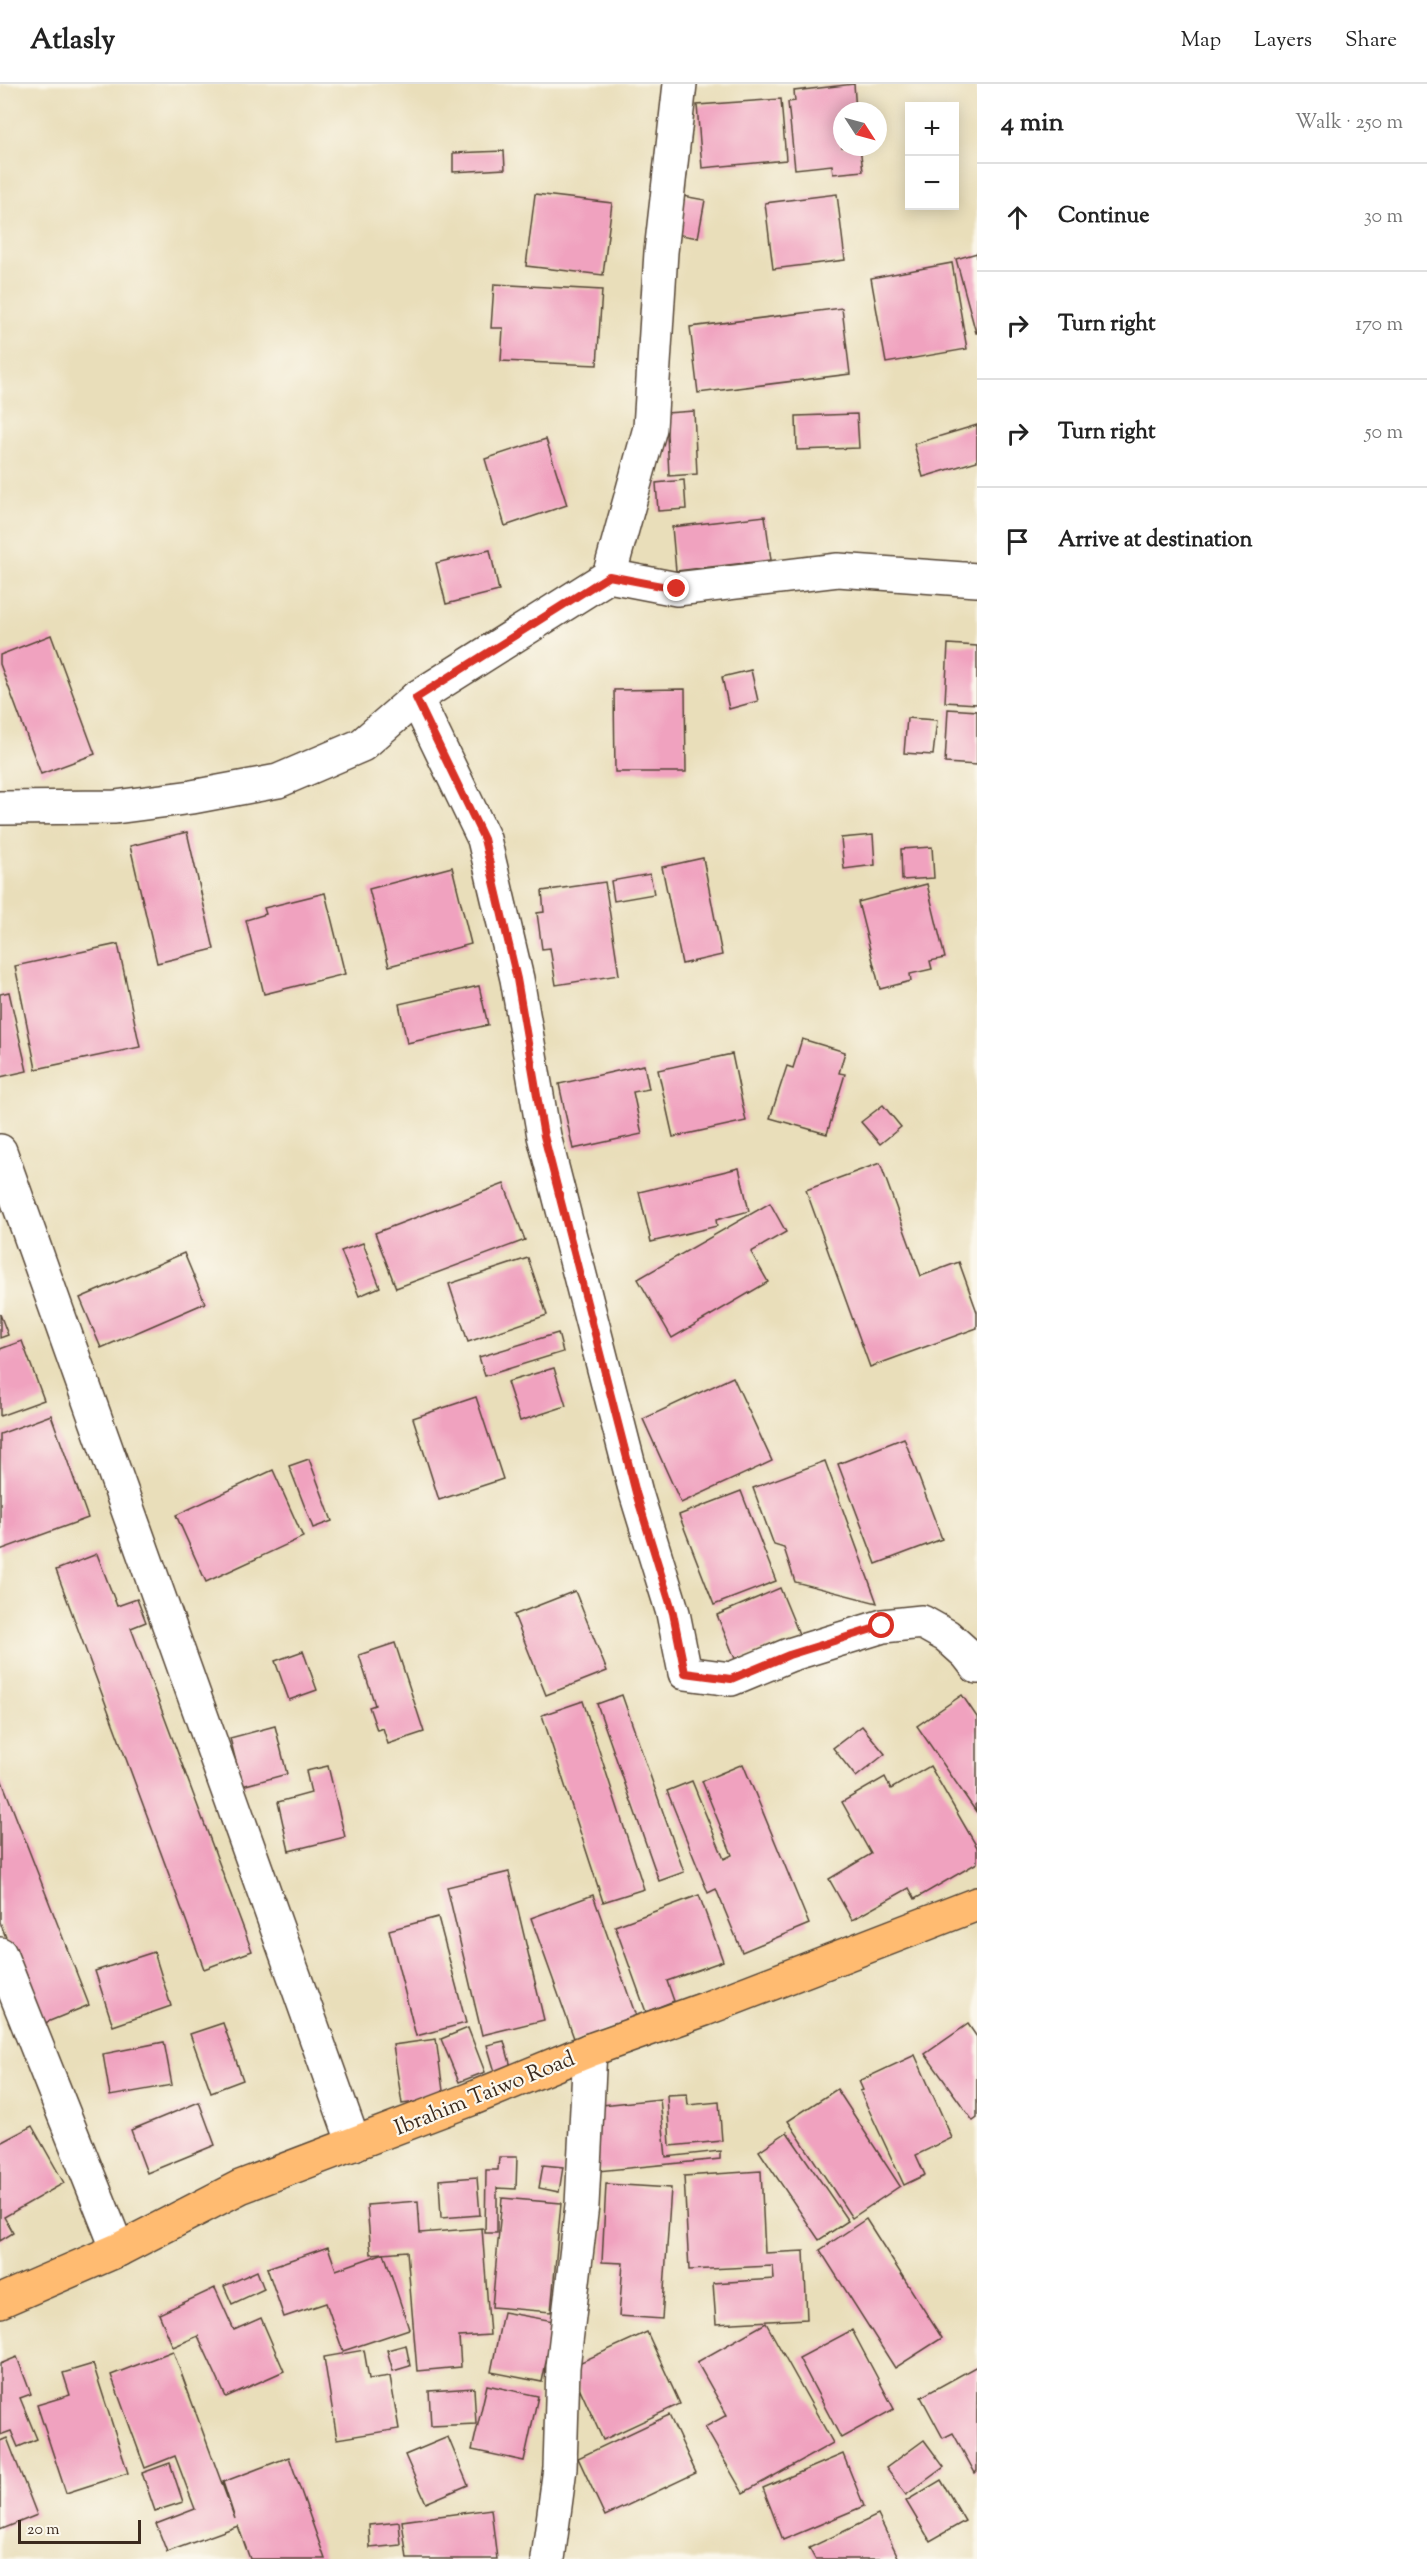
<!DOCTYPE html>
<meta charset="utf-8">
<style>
:root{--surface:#fff;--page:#f6f6f6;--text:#222;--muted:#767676;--line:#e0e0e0}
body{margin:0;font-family:"Sorts Mill Goudy",serif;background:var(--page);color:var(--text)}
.controls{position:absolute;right:18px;top:18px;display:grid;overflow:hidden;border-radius:0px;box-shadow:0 3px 15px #0003}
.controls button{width:54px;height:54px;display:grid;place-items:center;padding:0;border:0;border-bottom:2px solid var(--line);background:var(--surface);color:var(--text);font:30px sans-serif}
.compass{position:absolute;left:833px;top:18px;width:54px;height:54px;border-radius:50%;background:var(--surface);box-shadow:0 3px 15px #0003;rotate:126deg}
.scale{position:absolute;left:18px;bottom:15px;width:123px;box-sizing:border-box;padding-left:6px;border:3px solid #3b2a1e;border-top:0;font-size:16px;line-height:21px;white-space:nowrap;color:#3b2a1e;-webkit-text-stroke:4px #fbf7ec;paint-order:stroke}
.stop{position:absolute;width:18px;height:18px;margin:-14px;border:4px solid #d93025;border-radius:50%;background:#fff}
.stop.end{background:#d93025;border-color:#fff;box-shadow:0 2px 6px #0008}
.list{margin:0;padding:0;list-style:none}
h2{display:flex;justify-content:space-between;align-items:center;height:78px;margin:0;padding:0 24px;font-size:26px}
h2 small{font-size:20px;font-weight:400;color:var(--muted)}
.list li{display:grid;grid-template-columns:39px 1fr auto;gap:18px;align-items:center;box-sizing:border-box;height:108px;padding:0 24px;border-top:2px solid var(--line)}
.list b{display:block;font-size:22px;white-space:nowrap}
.list em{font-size:20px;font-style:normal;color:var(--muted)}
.icon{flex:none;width:33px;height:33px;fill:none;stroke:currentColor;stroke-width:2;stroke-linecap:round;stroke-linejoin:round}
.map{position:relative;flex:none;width:977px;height:2475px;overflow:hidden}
header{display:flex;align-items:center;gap:36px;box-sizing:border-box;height:84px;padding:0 30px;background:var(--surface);border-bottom:2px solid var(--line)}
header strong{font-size:28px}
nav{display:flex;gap:33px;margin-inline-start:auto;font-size:21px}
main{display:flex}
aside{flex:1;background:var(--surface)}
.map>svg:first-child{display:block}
.building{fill:#f0a2bf}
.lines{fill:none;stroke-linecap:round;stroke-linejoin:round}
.minor-casing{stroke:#554535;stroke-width:36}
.major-casing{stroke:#554535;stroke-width:36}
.minor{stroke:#fff;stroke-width:33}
.major{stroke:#ffbb71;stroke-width:33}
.route{stroke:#d93025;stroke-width:8}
.labels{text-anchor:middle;stroke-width:4.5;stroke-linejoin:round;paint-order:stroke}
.street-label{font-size:22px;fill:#3b2a1e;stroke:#fbf7ec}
</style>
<header>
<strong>Atlasly</strong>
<nav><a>Map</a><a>Layers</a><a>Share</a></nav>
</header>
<main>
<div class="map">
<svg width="977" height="2475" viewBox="0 0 977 2475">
<rect width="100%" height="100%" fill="#fbf7ec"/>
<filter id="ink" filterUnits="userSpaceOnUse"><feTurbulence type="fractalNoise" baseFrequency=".0167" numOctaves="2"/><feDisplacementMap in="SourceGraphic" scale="12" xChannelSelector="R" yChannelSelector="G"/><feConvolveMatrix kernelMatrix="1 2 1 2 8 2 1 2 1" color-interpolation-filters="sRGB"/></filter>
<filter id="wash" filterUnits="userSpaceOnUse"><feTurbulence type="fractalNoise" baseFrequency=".008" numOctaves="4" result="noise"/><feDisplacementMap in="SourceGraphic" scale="24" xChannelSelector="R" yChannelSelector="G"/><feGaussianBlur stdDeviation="1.35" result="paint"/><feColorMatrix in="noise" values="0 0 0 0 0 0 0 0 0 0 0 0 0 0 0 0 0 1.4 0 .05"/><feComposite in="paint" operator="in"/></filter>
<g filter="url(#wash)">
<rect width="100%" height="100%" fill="#e9deba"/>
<g id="blocks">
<g class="building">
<polygon points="854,0 856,27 842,27 842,63 860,63 863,87 833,90 832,81 795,85 788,18 795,17 794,7"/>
<polygon points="781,15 786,76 702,84 697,21"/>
<polygon points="504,67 505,85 453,88 453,69"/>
<polygon points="535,110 612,119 603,191 526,182"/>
<polygon points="837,110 845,176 773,185 765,119"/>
<polygon points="683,112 705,116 698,154 675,150"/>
<polygon points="977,169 977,249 976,249 956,175"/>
<polygon points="952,179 967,265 886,279 871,194"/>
<polygon points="494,200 602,206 597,281 501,277 503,244 491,244"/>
<polygon points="842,224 850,290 698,309 690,243"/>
<polygon points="694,327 697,390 669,392 666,329"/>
<polygon points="857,330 859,364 797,366 796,332"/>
<polygon points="977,341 977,377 923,393 914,360"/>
<polygon points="546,355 567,421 505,442 485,375"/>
<polygon points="684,396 686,425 658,427 656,399"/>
<polygon points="765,432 771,476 676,487 672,443"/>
<polygon points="490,466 499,507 446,520 436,479"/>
<polygon points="51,551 95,670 41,690 0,580 0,571"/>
<polygon points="948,560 977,562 977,620 945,618"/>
<polygon points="751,586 758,617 729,625 722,593"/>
<polygon points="685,605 686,688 615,688 614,606"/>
<polygon points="948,625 977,627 977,681 945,679"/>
<polygon points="907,634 937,636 933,671 904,669"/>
<polygon points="187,748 214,865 157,879 130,762"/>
<polygon points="873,751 875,781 844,785 841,754"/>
<polygon points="932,763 934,794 902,796 901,765"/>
<polygon points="703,774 722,871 682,880 662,783"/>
<polygon points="452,783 471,860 389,882 369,805"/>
<polygon points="650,790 654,810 614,817 611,797"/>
<polygon points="605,798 619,891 556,901 550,864 542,865 537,829 544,828 542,807"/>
<polygon points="927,800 945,874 930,877 932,885 910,890 911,897 880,905 858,818"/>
<polygon points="325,809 345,890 264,910 246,836 266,830 264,824"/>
<polygon points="118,860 140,963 36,985 15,882"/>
<polygon points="479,902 488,941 407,959 399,920"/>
<polygon points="9,908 27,987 0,993 0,910"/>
<polygon points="802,955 845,968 839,989 845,990 827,1050 770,1034 787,982 793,984"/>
<polygon points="732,970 746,1037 673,1053 658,986"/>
<polygon points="644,981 649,1005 633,1008 642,1050 573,1065 559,1000"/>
<polygon points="883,1021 901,1043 880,1060 861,1038"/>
<polygon points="880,1079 921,1192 959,1178 977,1228 977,1244 870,1283 806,1106"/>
<polygon points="739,1084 749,1127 716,1136 717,1142 651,1158 639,1108"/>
<polygon points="504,1100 525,1156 396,1204 375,1149"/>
<polygon points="770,1119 786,1148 751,1168 768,1198 672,1254 638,1195"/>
<polygon points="363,1159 380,1203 359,1212 341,1167"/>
<polygon points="184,1169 205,1219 101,1264 80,1214"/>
<polygon points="528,1174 547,1231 468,1258 449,1200"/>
<polygon points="0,1230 8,1251 0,1254"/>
<polygon points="558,1249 563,1268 485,1292 479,1273"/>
<polygon points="22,1257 44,1316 0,1332 0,1265"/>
<polygon points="554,1284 566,1322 520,1337 507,1298"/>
<polygon points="733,1293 772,1377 681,1419 643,1335"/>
<polygon points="476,1313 503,1395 439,1416 413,1334"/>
<polygon points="51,1331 88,1434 0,1466 0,1350"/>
<polygon points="904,1354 942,1455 876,1480 838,1380"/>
<polygon points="309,1375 332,1437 313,1444 289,1382"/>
<polygon points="825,1377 877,1519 795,1498 784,1464 774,1461 753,1404"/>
<polygon points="273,1386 303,1453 206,1498 176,1431"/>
<polygon points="741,1407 776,1497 714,1521 679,1431"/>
<polygon points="97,1470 117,1522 137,1515 146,1538 131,1544 252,1867 204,1885 56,1486"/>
<polygon points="780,1504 799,1550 736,1577 717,1531"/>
<polygon points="575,1507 607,1587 546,1611 514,1531"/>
<polygon points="395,1559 424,1648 388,1660 383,1644 377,1646 369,1623 375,1621 359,1571"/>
<polygon points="303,1567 317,1606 289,1616 275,1577"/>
<polygon points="622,1611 684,1788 659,1797 597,1620"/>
<polygon points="962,1611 977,1633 977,1719 975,1721 977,1729 917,1642"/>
<polygon points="583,1617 644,1805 603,1818 542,1631"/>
<polygon points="275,1642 287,1690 242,1702 230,1654"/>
<polygon points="862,1642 885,1670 856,1693 833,1664"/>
<polygon points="743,1680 809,1840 742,1868 716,1805 708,1809 667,1707 692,1697 724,1775 732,1771 702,1697"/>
<polygon points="328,1682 345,1753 289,1767 278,1718 311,1709 306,1687"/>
<polygon points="930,1682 977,1763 977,1779 915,1815 909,1804 852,1836 829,1795 871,1770 842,1718 885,1693 891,1705"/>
<polygon points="0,1692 89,1921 40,1941 0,1838"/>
<polygon points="509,1788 544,1936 482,1951 447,1803"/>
<polygon points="593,1811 637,1935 575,1957 531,1834"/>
<polygon points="699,1811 723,1877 667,1897 674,1917 646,1928 615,1842"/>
<polygon points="438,1833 466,1939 416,1952 389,1846"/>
<polygon points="154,1868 171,1922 113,1942 95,1887"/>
<polygon points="223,1939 243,1996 211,2008 190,1950"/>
<polygon points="968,1940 977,1953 977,2034 973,2037 925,1970"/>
<polygon points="468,1944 485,1988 459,1998 441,1955"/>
<polygon points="436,1955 444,2014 402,2020 393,1961"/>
<polygon points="504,1957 511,1983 495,1988 487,1961"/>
<polygon points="164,1958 172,2001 110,2012 103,1970"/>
<polygon points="915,1971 952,2054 916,2071 925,2091 904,2101 860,2007 863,2006 859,1997"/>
<polygon points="837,2005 900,2102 852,2134 788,2037"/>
<polygon points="687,2010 688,2021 719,2018 722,2057 670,2062 667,2011"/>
<polygon points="660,2015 666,2073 720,2067 720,2075 598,2087 592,2022"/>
<polygon points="199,2018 215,2061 147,2089 131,2046"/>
<polygon points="32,2042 64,2099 4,2133 13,2149 0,2157 0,2059"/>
<polygon points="787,2048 848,2137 819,2156 759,2067"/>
<polygon points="499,2073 517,2073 516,2105 497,2104 497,2149 485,2149 486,2086 498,2086"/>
<polygon points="543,2081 563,2083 559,2108 539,2104"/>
<polygon points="761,2087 765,2169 804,2167 807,2235 716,2240 713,2199 774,2195 773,2182 689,2186 684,2092"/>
<polygon points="477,2093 480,2131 441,2134 439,2096"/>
<polygon points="606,2100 671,2104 662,2235 619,2232 623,2179 602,2178"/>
<polygon points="502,2114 561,2119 551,2228 492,2223"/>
<polygon points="418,2117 420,2149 482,2144 490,2251 459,2253 461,2283 417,2287 407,2167 371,2170 367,2121"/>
<polygon points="866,2135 942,2254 895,2284 820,2166"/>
<polygon points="328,2163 336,2186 384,2169 409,2245 343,2267 326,2219 284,2233 267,2184"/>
<polygon points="257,2187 264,2205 232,2220 224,2202"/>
<polygon points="215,2204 234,2246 261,2234 284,2287 226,2313 198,2252 173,2263 159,2230"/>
<polygon points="503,2228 554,2237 542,2298 491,2288"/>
<polygon points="766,2239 833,2359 743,2409 705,2343 727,2331 697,2278"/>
<polygon points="852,2246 894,2325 841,2354 799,2274"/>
<polygon points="647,2248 680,2320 603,2356 570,2283"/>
<polygon points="406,2261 410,2282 393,2287 387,2266"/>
<polygon points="364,2266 369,2295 390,2292 399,2345 337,2355 324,2273"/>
<polygon points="173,2267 235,2435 223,2398 289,2373 325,2475 250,2475 238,2442 167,2468 156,2440 195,2425 175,2372 145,2384 111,2291"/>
<polygon points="17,2273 31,2310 20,2314 37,2355 18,2363 11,2347 0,2351 0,2280"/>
<polygon points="93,2280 128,2389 66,2409 37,2321 70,2311 63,2289"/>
<polygon points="977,2282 977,2387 975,2389 953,2349 943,2354 921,2313"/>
<polygon points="487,2301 538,2312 524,2377 472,2366"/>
<polygon points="474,2304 476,2340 431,2342 429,2307"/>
<polygon points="669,2331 696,2389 605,2432 578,2374"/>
<polygon points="448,2353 468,2401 426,2419 405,2371"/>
<polygon points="7,2354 37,2431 0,2446 0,2357"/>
<polygon points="924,2356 944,2383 906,2411 886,2384"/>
<polygon points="843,2370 864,2422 783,2456 763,2404"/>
<polygon points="170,2379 183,2418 155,2427 142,2389"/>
<polygon points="941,2396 965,2437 930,2457 906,2417"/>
<polygon points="491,2425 497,2475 407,2475 402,2437"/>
<polygon points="878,2431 899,2475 815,2475 809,2464"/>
<polygon points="399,2438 401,2461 370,2464 369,2441"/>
</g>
</g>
</g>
<g filter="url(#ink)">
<use href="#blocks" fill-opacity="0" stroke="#554535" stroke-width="1.5"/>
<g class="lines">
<g class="minor-casing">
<g id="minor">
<polyline points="609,492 650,344 661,168 680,0"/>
<polyline points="416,614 484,755 517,895 544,1052 636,1409 673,1529 685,1589 731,1595 789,1571 883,1542 922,1538 947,1552 967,1570 977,1583"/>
<polyline points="0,724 115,723 192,713 278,697 362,661 416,614 609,492 677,505 838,486 977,496"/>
<polyline points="0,1067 354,2060"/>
<polyline points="0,1870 118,2166"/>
<polyline points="548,2475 560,2384 563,2283 582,2121 590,1966"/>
</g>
</g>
<g class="major-casing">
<polyline id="major" points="0,2217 118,2166 240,2103 471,2015 590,1966 705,1925 977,1820"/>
</g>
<use href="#minor" class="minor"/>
<use href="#major" class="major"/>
</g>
</g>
<g class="lines" filter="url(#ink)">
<polyline class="route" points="677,505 609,492 416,614 484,755 517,895 544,1052 636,1409 673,1529 685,1589 731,1595 789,1571 882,1542"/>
</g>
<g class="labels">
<g class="street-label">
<text transform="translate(484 2008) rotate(-22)" y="8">Ibrahim Taiwo Road</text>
</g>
</g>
</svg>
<div class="controls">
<button>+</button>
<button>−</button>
</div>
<svg class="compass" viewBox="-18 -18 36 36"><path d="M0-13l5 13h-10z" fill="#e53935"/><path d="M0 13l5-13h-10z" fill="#767676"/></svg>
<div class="scale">20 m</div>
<div class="stop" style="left:882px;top:1542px"></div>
<div class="stop end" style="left:677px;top:505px"></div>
</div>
<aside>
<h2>4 min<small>Walk · 250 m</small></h2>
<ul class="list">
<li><svg class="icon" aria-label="ahead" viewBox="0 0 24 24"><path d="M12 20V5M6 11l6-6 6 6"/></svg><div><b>Continue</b></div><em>30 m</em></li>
<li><svg class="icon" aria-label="right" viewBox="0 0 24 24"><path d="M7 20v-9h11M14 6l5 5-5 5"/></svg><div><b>Turn right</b></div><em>170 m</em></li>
<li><svg class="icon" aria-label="right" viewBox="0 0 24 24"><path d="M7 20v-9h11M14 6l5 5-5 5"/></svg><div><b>Turn right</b></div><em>50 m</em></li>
<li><svg class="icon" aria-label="arrive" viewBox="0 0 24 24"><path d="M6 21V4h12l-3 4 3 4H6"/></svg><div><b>Arrive at destination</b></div></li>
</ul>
</aside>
</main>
